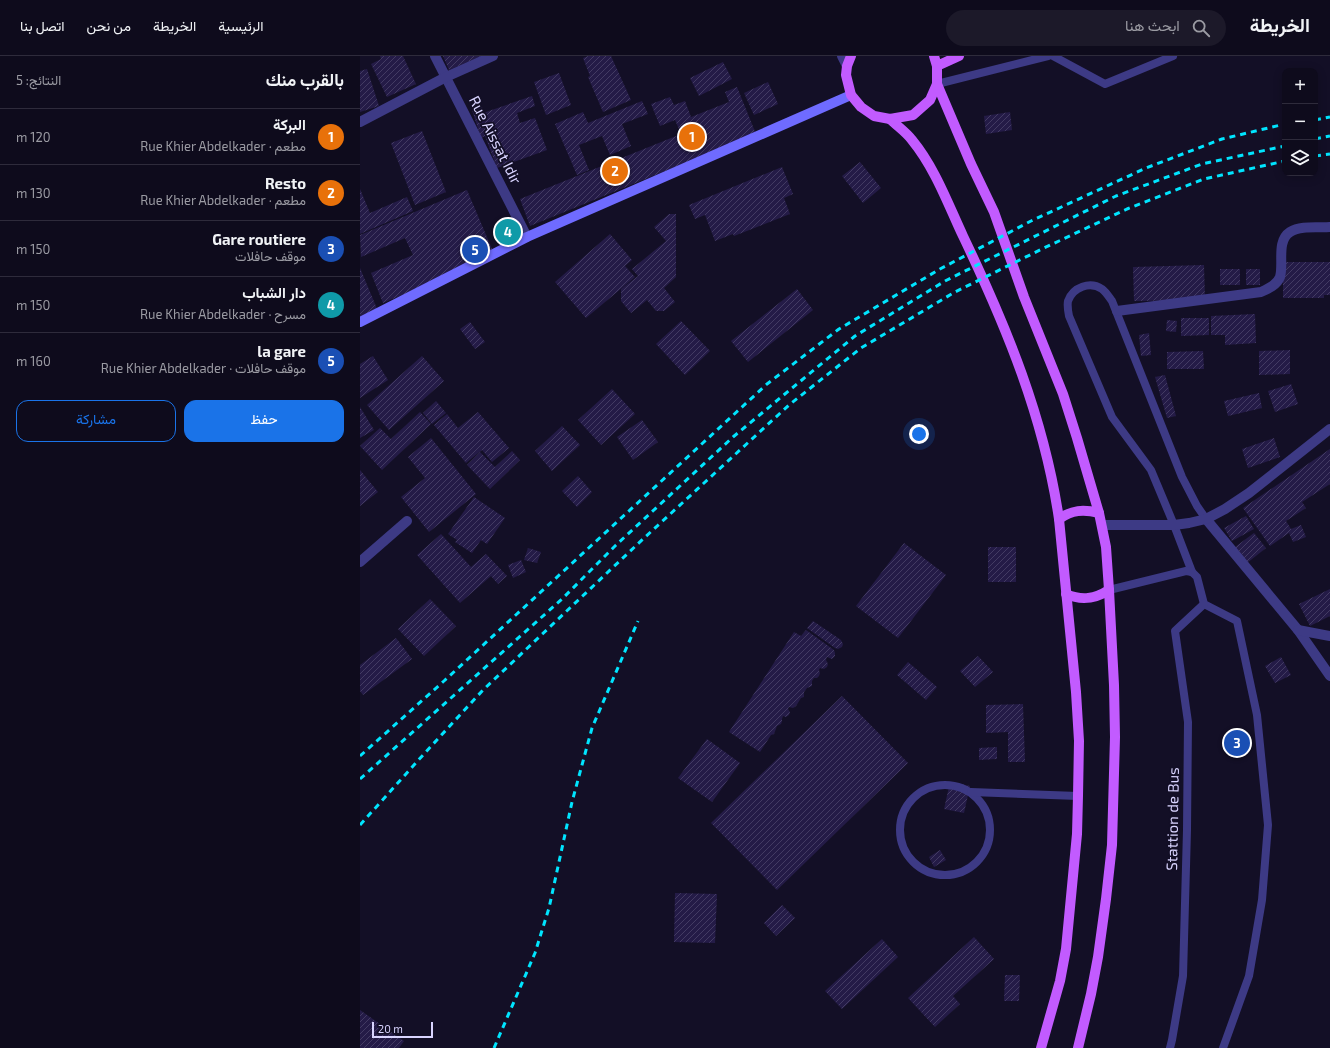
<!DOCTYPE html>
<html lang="ar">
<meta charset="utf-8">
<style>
:root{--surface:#0e0b1c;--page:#1c1929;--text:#f1f3f6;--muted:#9b9ba3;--line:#2e2b3b;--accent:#1a73e8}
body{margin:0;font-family:"Exo 2",Vazirmatn,sans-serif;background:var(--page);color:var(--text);direction:rtl}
.controls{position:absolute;right:12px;top:12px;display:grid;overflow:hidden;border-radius:8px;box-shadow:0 2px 10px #0003}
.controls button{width:36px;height:36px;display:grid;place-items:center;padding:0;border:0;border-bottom:1px solid var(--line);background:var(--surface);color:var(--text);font:20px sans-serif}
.scale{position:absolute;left:12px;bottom:10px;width:61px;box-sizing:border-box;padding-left:4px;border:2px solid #d9d4ff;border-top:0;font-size:11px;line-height:14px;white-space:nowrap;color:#d9d4ff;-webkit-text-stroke:3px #130f26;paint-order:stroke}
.you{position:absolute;left:559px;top:378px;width:14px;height:14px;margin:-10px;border:3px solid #fff;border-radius:50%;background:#1a73e8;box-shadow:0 0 0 6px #1a73e833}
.badge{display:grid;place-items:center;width:26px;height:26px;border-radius:50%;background:var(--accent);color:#fff;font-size:13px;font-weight:700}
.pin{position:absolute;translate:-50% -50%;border:2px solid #fff;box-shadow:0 1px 4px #0006}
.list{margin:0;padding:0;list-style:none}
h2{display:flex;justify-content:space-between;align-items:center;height:52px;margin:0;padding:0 16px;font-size:17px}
h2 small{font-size:13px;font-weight:400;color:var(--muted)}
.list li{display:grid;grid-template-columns:26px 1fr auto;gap:12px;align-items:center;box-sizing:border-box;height:56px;padding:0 16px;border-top:1px solid var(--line)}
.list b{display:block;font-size:15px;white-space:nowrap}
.list p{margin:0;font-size:13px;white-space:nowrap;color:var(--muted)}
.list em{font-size:13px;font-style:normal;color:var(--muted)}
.actions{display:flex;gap:8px;padding:12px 16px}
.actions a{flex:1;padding:9px 0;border:1px solid var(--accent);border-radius:12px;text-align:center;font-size:14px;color:var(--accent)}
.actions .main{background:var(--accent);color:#fff}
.icon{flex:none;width:22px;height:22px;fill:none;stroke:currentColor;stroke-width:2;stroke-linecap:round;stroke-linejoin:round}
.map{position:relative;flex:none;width:970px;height:992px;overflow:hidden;direction:ltr}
header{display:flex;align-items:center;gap:24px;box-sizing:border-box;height:56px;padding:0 20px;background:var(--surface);border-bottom:1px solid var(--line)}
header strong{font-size:19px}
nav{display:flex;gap:22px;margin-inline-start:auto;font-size:14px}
.search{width:280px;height:36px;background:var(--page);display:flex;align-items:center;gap:10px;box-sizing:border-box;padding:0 14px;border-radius:22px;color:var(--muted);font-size:15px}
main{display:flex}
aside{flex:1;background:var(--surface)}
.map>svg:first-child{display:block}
.building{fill:url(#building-hatch)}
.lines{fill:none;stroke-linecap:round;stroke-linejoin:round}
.service{stroke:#3d3a85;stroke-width:8}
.minor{stroke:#3d3a85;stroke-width:10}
.tertiary{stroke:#3d3a85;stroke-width:10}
.secondary{stroke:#6f6bff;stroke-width:10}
.primary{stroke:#c25bff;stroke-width:10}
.rail{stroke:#00e5ff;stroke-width:3;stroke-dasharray:6 5;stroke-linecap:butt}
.labels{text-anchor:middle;stroke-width:3.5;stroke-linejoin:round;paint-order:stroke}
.street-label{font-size:15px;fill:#d9d4ff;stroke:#130f26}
</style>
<header>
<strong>الخريطة</strong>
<div class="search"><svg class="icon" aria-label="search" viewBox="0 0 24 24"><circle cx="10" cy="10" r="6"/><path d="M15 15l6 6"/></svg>ابحث هنا</div>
<nav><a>الرئيسية</a><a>الخريطة</a><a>من نحن</a><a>اتصل بنا</a></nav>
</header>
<main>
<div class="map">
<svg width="970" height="992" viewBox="0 0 970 992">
<defs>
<pattern id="building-hatch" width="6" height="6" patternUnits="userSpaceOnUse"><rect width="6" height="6" fill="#241b47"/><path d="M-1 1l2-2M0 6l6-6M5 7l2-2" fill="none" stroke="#433b63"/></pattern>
</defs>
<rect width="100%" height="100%" fill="#130f26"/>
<g class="building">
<polygon points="20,0 43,0 56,28 27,41 11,8 21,3"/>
<polygon points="83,0 121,0 89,14"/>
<polygon points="228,0 251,0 271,44 243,56 228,21 230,20 223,2"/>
<polygon points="363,6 372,23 339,40 330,22"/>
<polygon points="7,13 19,50 0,56 0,15"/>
<polygon points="199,17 211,49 186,59 174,26"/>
<polygon points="408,26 418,48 394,59 384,37"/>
<polygon points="377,31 396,78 170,170 160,143 321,78 315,64 300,70 291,48 310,41 314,49 325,45 331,61 369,46 365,36"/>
<polygon points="172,40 175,50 157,57 160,67 175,62 187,94 137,112 125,80 121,82 112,54 122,51 123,57"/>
<polygon points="282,45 288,58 262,68 271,90 250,99 242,80 219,89 229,114 217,119 195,68 223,56 228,67"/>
<polygon points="650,56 652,74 626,78 624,60"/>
<polygon points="62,75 86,136 55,149 31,87"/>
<polygon points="500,106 521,132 503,147 482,120"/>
<polygon points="422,111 433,138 424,142 430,158 374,180 373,178 355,185 345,159 335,163 329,149"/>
<polygon points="0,133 10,157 47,141 53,155 0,178"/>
<polygon points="107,134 135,200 23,247 11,217 53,199 45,182 1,201 0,179"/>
<polygon points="309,158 316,158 316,221 304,232 315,246 304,255 296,255 287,244 271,257 261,245 261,233 278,220 272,213 306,185 294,171"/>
<polygon points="250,178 272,204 265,210 275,221 226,262 195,226"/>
<polygon points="923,206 970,206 970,239 964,239 964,242 923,242"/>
<polygon points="844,209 845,244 774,245 773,211"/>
<polygon points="0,212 18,255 0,262"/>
<rect x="860" y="213" width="20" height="16"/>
<rect x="886" y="213" width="14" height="16"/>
<polygon points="437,233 453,254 388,306 371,285"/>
<polygon points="895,258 896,287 865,289 865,279 851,279 851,260"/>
<polygon points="821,262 849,262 849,279 821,280"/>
<polygon points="807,264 817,265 816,276 806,275"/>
<polygon points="321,265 350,295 325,319 296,288"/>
<polygon points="110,266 125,286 115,293 100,273"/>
<polygon points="789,277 791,299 781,300 779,279"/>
<polygon points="930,294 930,318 899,319 899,295"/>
<polygon points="843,295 844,313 807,313 807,296"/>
<polygon points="13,300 28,324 0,342 0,308"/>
<polygon points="62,300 84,325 29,374 7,349"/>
<polygon points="805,319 816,360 807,362 795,321"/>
<polygon points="931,328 938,348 915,356 908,335"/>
<polygon points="252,333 275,358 241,389 218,364"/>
<polygon points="899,337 902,352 868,360 864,345"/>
<polygon points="76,345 86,357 72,368 63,357"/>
<polygon points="0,351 14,374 0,382"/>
<polygon points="60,356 71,368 22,414 0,390 20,372 31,383"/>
<polygon points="118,356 149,392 132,406 122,394 106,407 74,369 87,358 98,372"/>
<polygon points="282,364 298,386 273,404 257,381"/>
<polygon points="202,370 220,389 192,415 175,395"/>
<polygon points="71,382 116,438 69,476 41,441 65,422 48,401"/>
<polygon points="914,382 920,401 888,412 882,393"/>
<polygon points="970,393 970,428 942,446 946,452 926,465 931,473 941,469 946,481 933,486 929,477 910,490 883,452"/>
<polygon points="152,395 160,404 130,433 107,409 120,396 135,411"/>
<polygon points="0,414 18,436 0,450"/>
<polygon points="218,420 232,436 217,451 202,435"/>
<polygon points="114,441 145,462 127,488 121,484 112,497 95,486 97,484 88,478"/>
<polygon points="886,460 894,473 872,485 864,472"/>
<polygon points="894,477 906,492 887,507 875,491"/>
<polygon points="81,478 111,511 126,498 147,520 138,528 131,520 100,547 57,499"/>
<polygon points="544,487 586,519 538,582 496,550"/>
<rect x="628" y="491" width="28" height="35"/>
<polygon points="168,492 181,496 177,507 164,504"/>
<polygon points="161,504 166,516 153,522 148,509"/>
<polygon points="970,533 970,560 950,570 939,548"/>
<polygon points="70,543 96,570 64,600 38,573"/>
<polygon points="453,565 481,584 483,588 482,591 478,593 475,592 447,572"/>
<polygon points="446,574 474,594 475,597 475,600 472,603 467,601 466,604 468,608 467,611 464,613 460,612 459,614 460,617 459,620 457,622 454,622 452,625 452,630 447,632 444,636 444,641 441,642 436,650 433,652 429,651 428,653 430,656 429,659 426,661 423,660 422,663 422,665 421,668 417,670 414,678 411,679 400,696 369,676 434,576 441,580"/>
<polygon points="36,582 52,603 3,639 0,635 0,609"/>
<polygon points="618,600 633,616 615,631 600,615"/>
<polygon points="921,601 931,619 915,627 905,610"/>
<polygon points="548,606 577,631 566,644 537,619"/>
<polygon points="482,640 548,707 417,834 351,767"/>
<polygon points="663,648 665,706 648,706 648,676 626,677 626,649"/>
<polygon points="347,683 380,707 352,746 318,722"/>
<polygon points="637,691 637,703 619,704 619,692"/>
<polygon points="590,726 610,730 604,757 584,753"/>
<polygon points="580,794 586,804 574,811 569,801"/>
<polygon points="315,837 357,838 355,887 314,886"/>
<polygon points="422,849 435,862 416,880 404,867"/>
<polygon points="614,881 634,903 593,940 600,948 575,971 548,942"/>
<polygon points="522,883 538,901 482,953 465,935"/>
<polygon points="645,919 660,919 659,945 644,945"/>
<polygon points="0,954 44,985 39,992 0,992"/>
</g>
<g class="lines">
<g class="service">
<polyline points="693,0 745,28 813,0"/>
<polyline points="577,28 688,0"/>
<path d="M832,516L814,469L791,414L752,361L709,260C708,255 707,250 708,245C713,231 730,225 742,233C746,236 749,241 752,245L822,421L837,450L846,463"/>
<polyline points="749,534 826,515 832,516 837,521 844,548 877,565 897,659 908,769 902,844 889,920 863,992"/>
<circle cx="585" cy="774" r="45"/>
<polyline points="611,736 718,740"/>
<polyline points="810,992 812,984 823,920 827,774 828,666 815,575 844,548"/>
</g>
<g class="minor">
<polyline points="75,0 167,181"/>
<polyline points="0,66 86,21 133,0"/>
<path d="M757,255L901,236C908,233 917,229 920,221C924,208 916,185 930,176C941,169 958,172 970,171"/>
<polyline points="846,463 938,574 970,620"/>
<polyline points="742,469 814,469 829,467 846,463 865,453 889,437 970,373"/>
<polyline points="0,506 47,465"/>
<polyline points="938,574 970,580"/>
</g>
<polyline class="tertiary" points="482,0 487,10"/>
<polyline class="secondary" points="0,266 167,181 491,39"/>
<g class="primary">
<polyline points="491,0 487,10 486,19 491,39 501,51 514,60 530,63 553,59 570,44 577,28 577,10 574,0"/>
<polyline points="577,10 599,0"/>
<polyline points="577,28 611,108 634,156 664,241 703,338 717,382 739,457 746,491 749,534 754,629 755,681 752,789 746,843 738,901 731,938 718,992"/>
<path d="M530,63C537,70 546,76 552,84C575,112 588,148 603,180C647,272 684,362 699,463L716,636L719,685L718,740L717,778L706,893L700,925L681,992"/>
<path d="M699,463C712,454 723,453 739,457"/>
<path d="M706,538C722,545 735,543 749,534"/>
</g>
<g class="rail">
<polyline points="955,64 970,61"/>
<polyline points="955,83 970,80"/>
<polyline points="955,100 970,98"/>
<polyline points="0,700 84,625 407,328 479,273 580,213 671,165 786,112 862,83 925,68"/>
<polyline points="0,723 202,543 256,489 373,381 495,280 585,225 756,140 842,108 925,90"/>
<polyline points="0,769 63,699 123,634 283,483 429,349 501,292 595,236 684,192 767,153 844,123 925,105"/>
<polyline points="134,992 175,897 189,852 212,746 232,672 278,565"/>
</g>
</g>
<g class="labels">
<g class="street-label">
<text transform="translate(135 84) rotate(63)" y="5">Rue Aissat Idir</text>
<text transform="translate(813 763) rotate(-89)" y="5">Stattion de Bus</text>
</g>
</g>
</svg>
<div class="controls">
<button>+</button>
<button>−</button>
<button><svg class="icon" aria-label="layers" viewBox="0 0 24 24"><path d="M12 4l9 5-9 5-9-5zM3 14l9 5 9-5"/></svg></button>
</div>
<div class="scale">20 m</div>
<div class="you"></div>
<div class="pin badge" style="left:332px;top:81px;background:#e8710a">1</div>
<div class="pin badge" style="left:255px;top:115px;background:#e8710a">2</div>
<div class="pin badge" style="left:877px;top:687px;background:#1a4fb4">3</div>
<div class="pin badge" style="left:148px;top:176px;background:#0f9aa8">4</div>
<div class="pin badge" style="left:115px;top:194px;background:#1a4fb4">5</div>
</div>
<aside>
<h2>بالقرب منك<small>النتائج: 5</small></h2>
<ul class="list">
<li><span class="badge" style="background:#e8710a">1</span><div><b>البركة</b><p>مطعم · Rue Khier Abdelkader</p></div><em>120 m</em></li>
<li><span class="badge" style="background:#e8710a">2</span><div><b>Resto</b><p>مطعم · Rue Khier Abdelkader</p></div><em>130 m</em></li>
<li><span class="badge" style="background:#1a4fb4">3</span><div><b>Gare routiere</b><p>موقف حافلات</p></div><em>150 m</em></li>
<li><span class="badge" style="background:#0f9aa8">4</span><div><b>دار الشباب</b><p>مسرح · Rue Khier Abdelkader</p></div><em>150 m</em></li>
<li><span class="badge" style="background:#1a4fb4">5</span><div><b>la gare</b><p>موقف حافلات · Rue Khier Abdelkader</p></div><em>160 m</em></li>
</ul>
<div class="actions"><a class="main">حفظ</a><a>مشاركة</a></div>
</aside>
</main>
